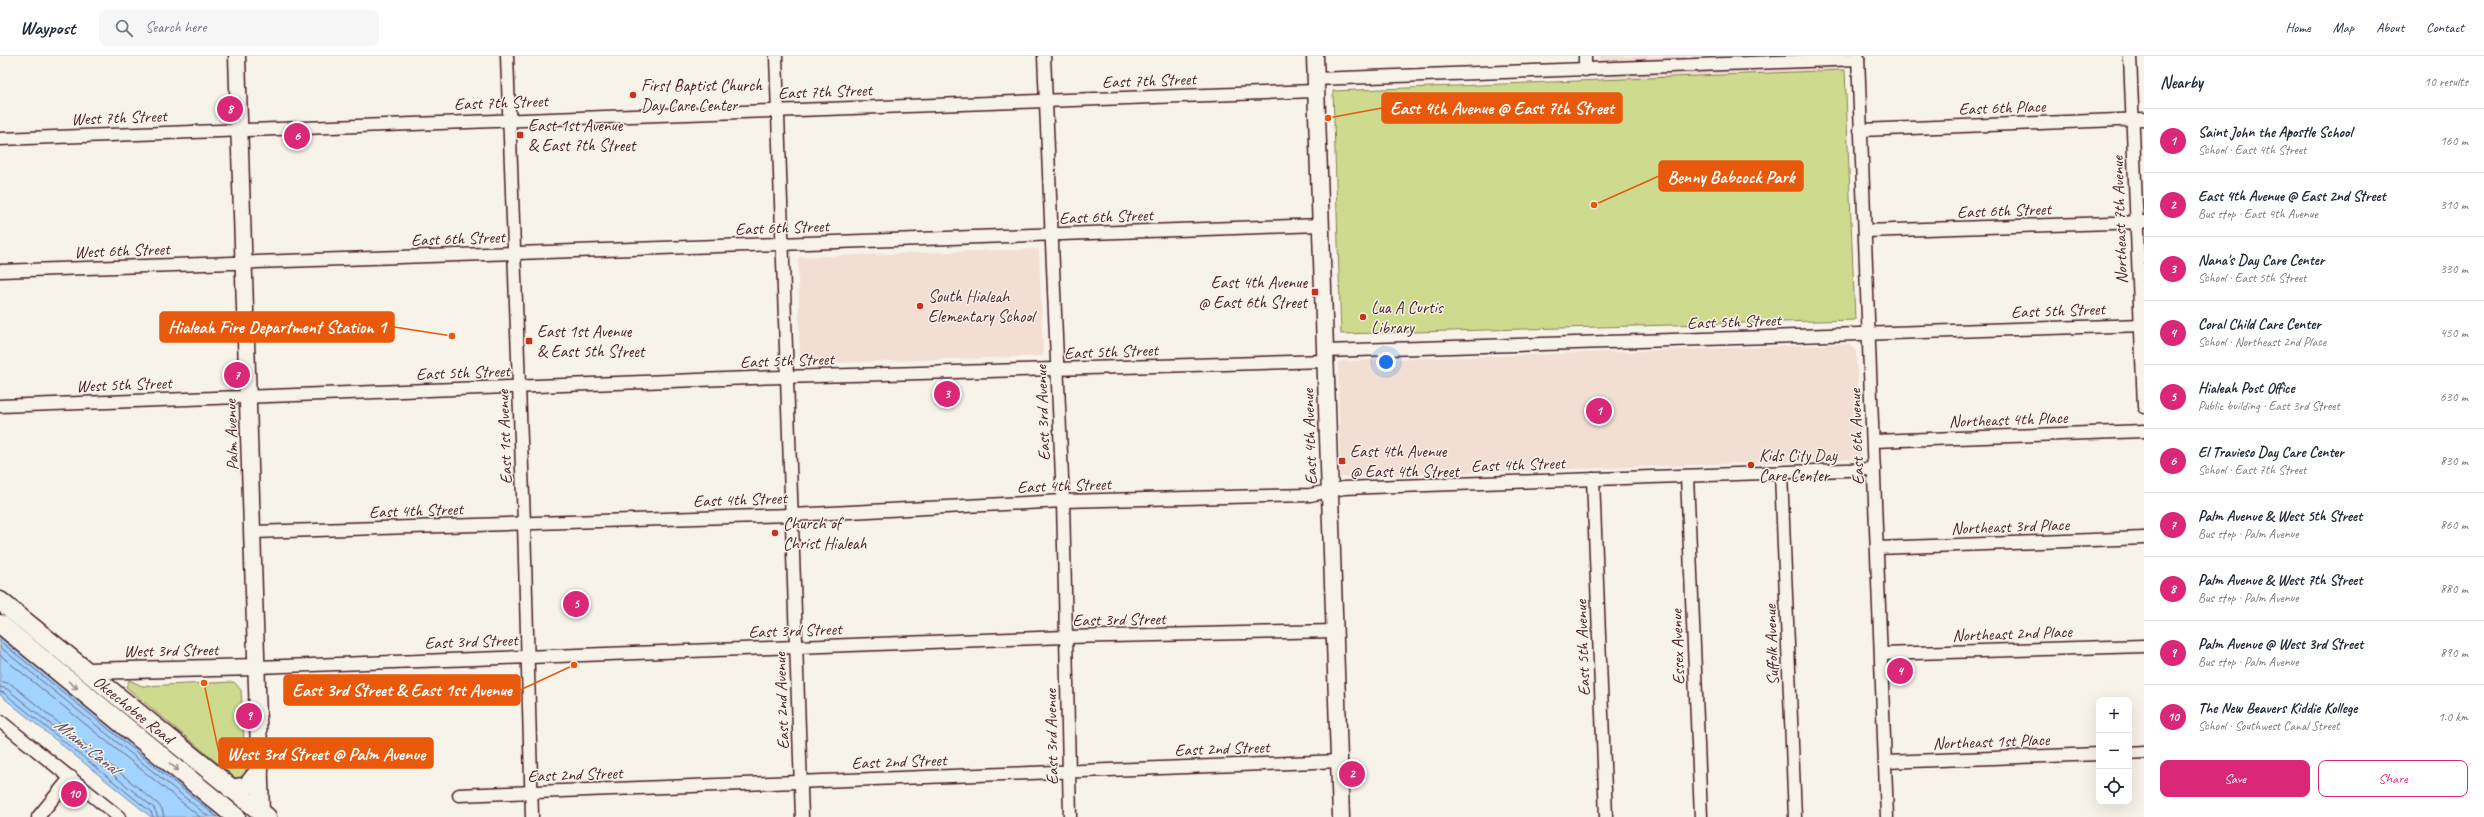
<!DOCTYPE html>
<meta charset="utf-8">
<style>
:root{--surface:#fff;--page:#f6f6f7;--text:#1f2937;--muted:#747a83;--line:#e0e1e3;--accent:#db2777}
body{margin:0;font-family:Caveat,sans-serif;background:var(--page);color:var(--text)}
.controls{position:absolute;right:12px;bottom:12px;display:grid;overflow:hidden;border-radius:8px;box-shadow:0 4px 16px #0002}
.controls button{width:36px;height:36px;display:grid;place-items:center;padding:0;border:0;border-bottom:1px solid var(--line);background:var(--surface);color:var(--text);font:20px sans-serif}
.you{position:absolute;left:1386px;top:306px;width:14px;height:14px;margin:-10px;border:3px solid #fff;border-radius:50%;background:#1a73e8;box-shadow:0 0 0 6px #1a73e833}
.badge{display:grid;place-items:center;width:26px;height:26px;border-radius:50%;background:var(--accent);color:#fff;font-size:13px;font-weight:700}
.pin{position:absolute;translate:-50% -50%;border:2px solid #fff;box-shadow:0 1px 4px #0006}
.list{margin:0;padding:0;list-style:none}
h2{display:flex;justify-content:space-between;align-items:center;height:52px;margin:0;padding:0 16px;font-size:17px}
h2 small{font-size:13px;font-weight:400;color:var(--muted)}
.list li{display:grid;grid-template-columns:26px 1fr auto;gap:12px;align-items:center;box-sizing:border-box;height:64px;padding:0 16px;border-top:1px solid var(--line)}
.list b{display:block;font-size:15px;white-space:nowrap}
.list p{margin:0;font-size:13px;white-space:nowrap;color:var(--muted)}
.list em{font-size:13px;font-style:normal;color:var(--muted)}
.actions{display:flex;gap:8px;padding:12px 16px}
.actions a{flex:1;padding:9px 0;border:1px solid var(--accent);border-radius:8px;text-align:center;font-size:14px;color:var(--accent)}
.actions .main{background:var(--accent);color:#fff}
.icon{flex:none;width:22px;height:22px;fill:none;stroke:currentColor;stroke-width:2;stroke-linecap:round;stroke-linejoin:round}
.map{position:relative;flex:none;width:2144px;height:761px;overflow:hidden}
header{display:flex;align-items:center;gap:24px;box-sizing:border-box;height:56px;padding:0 20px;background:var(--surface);border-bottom:1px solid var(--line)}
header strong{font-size:19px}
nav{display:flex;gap:22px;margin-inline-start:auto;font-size:14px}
.search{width:280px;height:36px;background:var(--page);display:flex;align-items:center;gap:10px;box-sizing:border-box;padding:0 14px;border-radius:8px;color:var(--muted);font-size:15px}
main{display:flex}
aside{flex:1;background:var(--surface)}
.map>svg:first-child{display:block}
.built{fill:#f2ded3}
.green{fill:#cedb8e;stroke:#8c7d5c}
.water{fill:#a2d2fe;stroke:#7f8aaa}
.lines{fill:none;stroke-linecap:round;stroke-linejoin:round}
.shore{stroke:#6d677f;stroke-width:1}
.minor-casing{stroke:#4a1f2b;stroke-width:15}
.major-casing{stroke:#4a1f2b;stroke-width:19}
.highway-casing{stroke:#4a1f2b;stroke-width:21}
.minor{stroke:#f7f3e8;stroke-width:12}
.major{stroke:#f7f3e8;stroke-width:16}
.highway{stroke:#f7f3e8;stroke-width:18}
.oneway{stroke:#a0898a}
.poi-dot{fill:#c8321e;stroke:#f7f3e8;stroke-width:1.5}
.labels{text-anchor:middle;stroke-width:3;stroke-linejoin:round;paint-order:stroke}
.street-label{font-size:17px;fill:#4a1f2b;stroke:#f7f3e8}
.poi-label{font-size:17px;fill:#4a1f2b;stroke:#f7f3e8;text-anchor:start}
.water-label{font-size:18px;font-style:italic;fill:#604c60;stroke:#f7f3e8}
.leader{fill:none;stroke:#e8590c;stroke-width:1.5}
.callout-dot{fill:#e8590c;stroke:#f7f3e8;stroke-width:1.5}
.callout{fill:#e8590c;stroke:#e8590c;stroke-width:1.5}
.callout-label{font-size:18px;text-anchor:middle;font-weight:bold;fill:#fff}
</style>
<header>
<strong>Waypost</strong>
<div class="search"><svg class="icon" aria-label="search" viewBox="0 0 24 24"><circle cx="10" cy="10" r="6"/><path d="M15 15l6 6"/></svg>Search here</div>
<nav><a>Home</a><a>Map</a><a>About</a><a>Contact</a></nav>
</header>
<main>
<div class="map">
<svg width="2144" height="761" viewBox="0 0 2144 761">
<rect width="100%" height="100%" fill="#f7f3e8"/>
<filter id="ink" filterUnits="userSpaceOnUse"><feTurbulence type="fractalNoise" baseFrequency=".025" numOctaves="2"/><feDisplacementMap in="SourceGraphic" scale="8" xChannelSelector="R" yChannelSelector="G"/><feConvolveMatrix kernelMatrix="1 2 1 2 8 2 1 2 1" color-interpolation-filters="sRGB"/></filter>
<g filter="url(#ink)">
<g class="built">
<polygon points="1600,0 1845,0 1845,14 1601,24"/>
<polygon points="1039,193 1043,300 800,308 798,201"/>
<polygon points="1849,288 1856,295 1862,403 1340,421 1338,307 1341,305"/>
</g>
<g class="green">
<polygon points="1845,14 1855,264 1341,278 1333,35"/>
<polygon points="129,624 142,630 234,626 241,634 246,720 239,725 126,631"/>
</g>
<polygon class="water" points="0,580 223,761 151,761 0,639"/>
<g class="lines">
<g class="shore">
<polyline points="0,585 217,761"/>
<polyline points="0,591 209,761"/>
<polyline points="0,599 200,761"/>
<polyline points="0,625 11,628 158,748 162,753 164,761"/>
<polyline points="0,631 7,633 154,752 158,761"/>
<polyline points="0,636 4,637 151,756 153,761"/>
</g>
<g class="minor-casing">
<g id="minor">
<polyline points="507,0 524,467 532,761"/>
<polyline points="776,0 802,761"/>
<polyline points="1044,0 1063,445 1070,761"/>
<polyline points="1585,0 1585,14"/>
<polyline points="1858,0 1887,761"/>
<polyline points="2130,0 2144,351"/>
<polyline points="1316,23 1858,3"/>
<polyline points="1860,74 2144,63"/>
<polyline points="0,83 1316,35"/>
<polyline points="1865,175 2143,166"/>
<polyline points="0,215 1321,169"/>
<polyline points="1325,295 2144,269"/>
<polyline points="0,350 751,322 1326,305"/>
<polyline points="1874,385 2144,375"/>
<polyline points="1781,417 1795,761"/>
<polyline points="1687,420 1701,761"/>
<polyline points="1593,423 1606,761"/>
<polyline points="253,476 792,459 1063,445 1310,439 1344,432 1874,413"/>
<polyline points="1877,492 2144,482"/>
<polyline points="1882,598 2144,590"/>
<polyline points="257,611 1066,581 1335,575"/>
<polyline points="0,665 119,761"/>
<polyline points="2129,697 2144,696"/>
<polyline points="1885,706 2099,698"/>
<polyline points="459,739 1340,705"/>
<polyline points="38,761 71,721"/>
</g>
</g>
<g class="major-casing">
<g id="major">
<polyline points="237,0 261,757"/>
<polyline points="1315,0 1341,761"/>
<polyline points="86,615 257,611"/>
</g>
</g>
<g class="highway-casing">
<g id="highway">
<path id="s1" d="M0,545L267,761"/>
<polyline points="0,568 236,761"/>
<polyline points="231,733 247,730 259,715"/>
</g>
</g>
<use href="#minor" class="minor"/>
<use href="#major" class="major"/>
<use href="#highway" class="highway"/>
</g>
<defs><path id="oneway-shaft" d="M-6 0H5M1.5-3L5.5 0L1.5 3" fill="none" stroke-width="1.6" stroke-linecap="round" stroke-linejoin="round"/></defs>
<g class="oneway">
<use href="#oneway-shaft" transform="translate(73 629) rotate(39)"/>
<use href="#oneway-shaft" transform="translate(174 711) rotate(39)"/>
</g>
</g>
<g class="poi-dot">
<circle cx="633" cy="39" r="4"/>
<rect x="516" y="75" width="8" height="8" rx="2"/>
<rect x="1311" y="232" width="8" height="8" rx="2"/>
<circle cx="920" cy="250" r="4"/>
<circle cx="1363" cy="261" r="4"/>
<rect x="525" y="281" width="8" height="8" rx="2"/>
<rect x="1338" y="401" width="8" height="8" rx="2"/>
<circle cx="1751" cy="409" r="4"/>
<circle cx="775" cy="477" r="4"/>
</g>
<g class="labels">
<g class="street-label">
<text transform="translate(1149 24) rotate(-2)" y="6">East 7th Street</text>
<text transform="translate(825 35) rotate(-2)" y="6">East 7th Street</text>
<text transform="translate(501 46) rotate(-2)" y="6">East 7th Street</text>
<text transform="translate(2002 51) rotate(-2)" y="6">East 6th Place</text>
<text transform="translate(119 61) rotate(-2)" y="6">West 7th Street</text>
<text transform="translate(2004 154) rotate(-2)" y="6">East 6th Street</text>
<text transform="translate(1106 160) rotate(-2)" y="6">East 6th Street</text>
<text transform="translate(2119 164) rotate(-92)" y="6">Northeast 7th Avenue</text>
<text transform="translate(782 171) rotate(-2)" y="6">East 6th Street</text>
<text transform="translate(458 182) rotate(-2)" y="6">East 6th Street</text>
<text transform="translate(122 194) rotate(-2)" y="6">West 6th Street</text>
<text transform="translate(2058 254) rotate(-2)" y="6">East 5th Street</text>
<text transform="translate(1734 265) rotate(-2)" y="6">East 5th Street</text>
<text transform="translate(1111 295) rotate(-2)" y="6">East 5th Street</text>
<text transform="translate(787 304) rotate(-2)" y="6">East 5th Street</text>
<text transform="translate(463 316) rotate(-2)" y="6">East 5th Street</text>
<text transform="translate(124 328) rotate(-2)" y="6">West 5th Street</text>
<text transform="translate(1042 357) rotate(-92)" y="6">East 3rd Avenue</text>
<text transform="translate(2008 363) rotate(-2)" y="6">Northeast 4th Place</text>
<text transform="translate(231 379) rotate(-92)" y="6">Palm Avenue</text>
<text transform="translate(504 381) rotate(-92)" y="6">East 1st Avenue</text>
<text transform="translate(1309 381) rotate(-92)" y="6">East 4th Avenue</text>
<text transform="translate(1856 381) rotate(-92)" y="6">East 6th Avenue</text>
<text transform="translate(1518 408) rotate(-2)" y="6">East 4th Street</text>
<text transform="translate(1064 429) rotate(-2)" y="6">East 4th Street</text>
<text transform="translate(740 443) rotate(-2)" y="6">East 4th Street</text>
<text transform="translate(416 454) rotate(-2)" y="6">East 4th Street</text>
<text transform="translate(2010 470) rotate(-2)" y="6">Northeast 3rd Place</text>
<text transform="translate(1119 563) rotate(-1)" y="6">East 3rd Street</text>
<text transform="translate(795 574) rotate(-2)" y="6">East 3rd Street</text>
<text transform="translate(2012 577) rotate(-2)" y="6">Northeast 2nd Place</text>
<text transform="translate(471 585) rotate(-2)" y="6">East 3rd Street</text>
<text transform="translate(1771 589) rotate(-92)" y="6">Suffolk Avenue</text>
<text transform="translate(1677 591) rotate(-92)" y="6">Essex Avenue</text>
<text transform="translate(1582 592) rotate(-92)" y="6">East 5th Avenue</text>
<text transform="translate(171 594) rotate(-1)" y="6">West 3rd Street</text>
<text transform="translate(781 645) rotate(-92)" y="6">East 2nd Avenue</text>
<text dy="6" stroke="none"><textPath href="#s1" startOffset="172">Okeechobee Road</textPath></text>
<text transform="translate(1051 681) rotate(-91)" y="6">East 3rd Avenue</text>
<text transform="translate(1991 685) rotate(-2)" y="6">Northeast 1st Place</text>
<text transform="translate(1222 692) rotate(-2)" y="6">East 2nd Street</text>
<text transform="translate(899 705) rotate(-2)" y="6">East 2nd Street</text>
<text transform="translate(575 718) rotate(-2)" y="6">East 2nd Street</text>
</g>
<g class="poi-label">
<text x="641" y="35">First Baptist Church<tspan x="641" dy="20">Day Care Center</tspan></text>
<text x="528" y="75">East 1st Avenue<tspan x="528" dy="20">&amp; East 7th Street</tspan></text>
<text x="1307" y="232" text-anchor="end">East 4th Avenue<tspan x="1307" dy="20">@ East 6th Street</tspan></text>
<text x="928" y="246">South Hialeah<tspan x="928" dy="20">Elementary School</tspan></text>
<text x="1371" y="257">Lua A Curtis<tspan x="1371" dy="20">Library</tspan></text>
<text x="537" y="281">East 1st Avenue<tspan x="537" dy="20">&amp; East 5th Street</tspan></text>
<text x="1350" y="401">East 4th Avenue<tspan x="1350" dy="20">@ East 4th Street</tspan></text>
<text x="1759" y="405">Kids City Day<tspan x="1759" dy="20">Care Center</tspan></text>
<text x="783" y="473">Church of<tspan x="783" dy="20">Christ Hialeah</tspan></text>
</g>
<g class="water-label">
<text transform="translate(87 690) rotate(39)" y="6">Miami Canal</text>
</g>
</g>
<path class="leader" d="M1328 62L1382 52M1594 149L1659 120M452 280L394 271M574 609L520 634M204 627L219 697"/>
<g class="callout-dot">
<circle cx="1328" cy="62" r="4"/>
<circle cx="1594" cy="149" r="4"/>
<circle cx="452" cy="280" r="4"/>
<circle cx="574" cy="609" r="4"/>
<circle cx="204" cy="627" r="4"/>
</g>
<g class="callout">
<rect x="1382" y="37" width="240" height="30" rx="4"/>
<rect x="1659" y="105" width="144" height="30" rx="4"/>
<rect x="160" y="256" width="234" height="30" rx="4"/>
<rect x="284" y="619" width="236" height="30" rx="4"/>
<rect x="219" y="682" width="214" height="30" rx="4"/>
</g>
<g class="callout-label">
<text x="1502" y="58">East 4th Avenue @ East 7th Street</text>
<text x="1731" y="127">Benny Babcock Park</text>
<text x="277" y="277">Hialeah Fire Department Station 1</text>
<text x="402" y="640">East 3rd Street &amp; East 1st Avenue</text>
<text x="326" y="704">West 3rd Street @ Palm Avenue</text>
</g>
</svg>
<div class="controls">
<button>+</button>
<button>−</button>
<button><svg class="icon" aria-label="locate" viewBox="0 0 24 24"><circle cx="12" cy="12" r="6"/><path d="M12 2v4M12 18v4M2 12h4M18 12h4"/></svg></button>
</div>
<div class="you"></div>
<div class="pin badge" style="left:1599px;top:355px">1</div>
<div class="pin badge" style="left:1352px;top:718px">2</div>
<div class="pin badge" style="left:947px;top:338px">3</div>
<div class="pin badge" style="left:1900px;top:615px">4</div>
<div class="pin badge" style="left:576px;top:548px">5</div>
<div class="pin badge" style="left:297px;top:80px">6</div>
<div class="pin badge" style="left:237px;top:319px">7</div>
<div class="pin badge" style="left:230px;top:53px">8</div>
<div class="pin badge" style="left:249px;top:660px">9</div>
<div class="pin badge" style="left:74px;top:738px">10</div>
</div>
<aside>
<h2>Nearby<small>10 results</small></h2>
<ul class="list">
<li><span class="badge">1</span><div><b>Saint John the Apostle School</b><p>School · East 4th Street</p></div><em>160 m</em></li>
<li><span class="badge">2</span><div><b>East 4th Avenue @ East 2nd Street</b><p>Bus stop · East 4th Avenue</p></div><em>310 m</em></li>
<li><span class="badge">3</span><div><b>Nana's Day Care Center</b><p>School · East 5th Street</p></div><em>330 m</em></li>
<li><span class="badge">4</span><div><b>Coral Child Care Center</b><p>School · Northeast 2nd Place</p></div><em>450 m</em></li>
<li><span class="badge">5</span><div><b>Hialeah Post Office</b><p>Public building · East 3rd Street</p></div><em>630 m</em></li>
<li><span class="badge">6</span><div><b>El Travieso Day Care Center</b><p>School · East 7th Street</p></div><em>830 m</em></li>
<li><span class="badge">7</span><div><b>Palm Avenue &amp; West 5th Street</b><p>Bus stop · Palm Avenue</p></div><em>860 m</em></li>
<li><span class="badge">8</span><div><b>Palm Avenue &amp; West 7th Street</b><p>Bus stop · Palm Avenue</p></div><em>880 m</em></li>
<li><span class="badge">9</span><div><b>Palm Avenue @ West 3rd Street</b><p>Bus stop · Palm Avenue</p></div><em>890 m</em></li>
<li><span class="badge">10</span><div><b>The New Beavers Kiddie Kollege</b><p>School · Southwest Canal Street</p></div><em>1.0 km</em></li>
</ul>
<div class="actions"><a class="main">Save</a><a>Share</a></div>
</aside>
</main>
